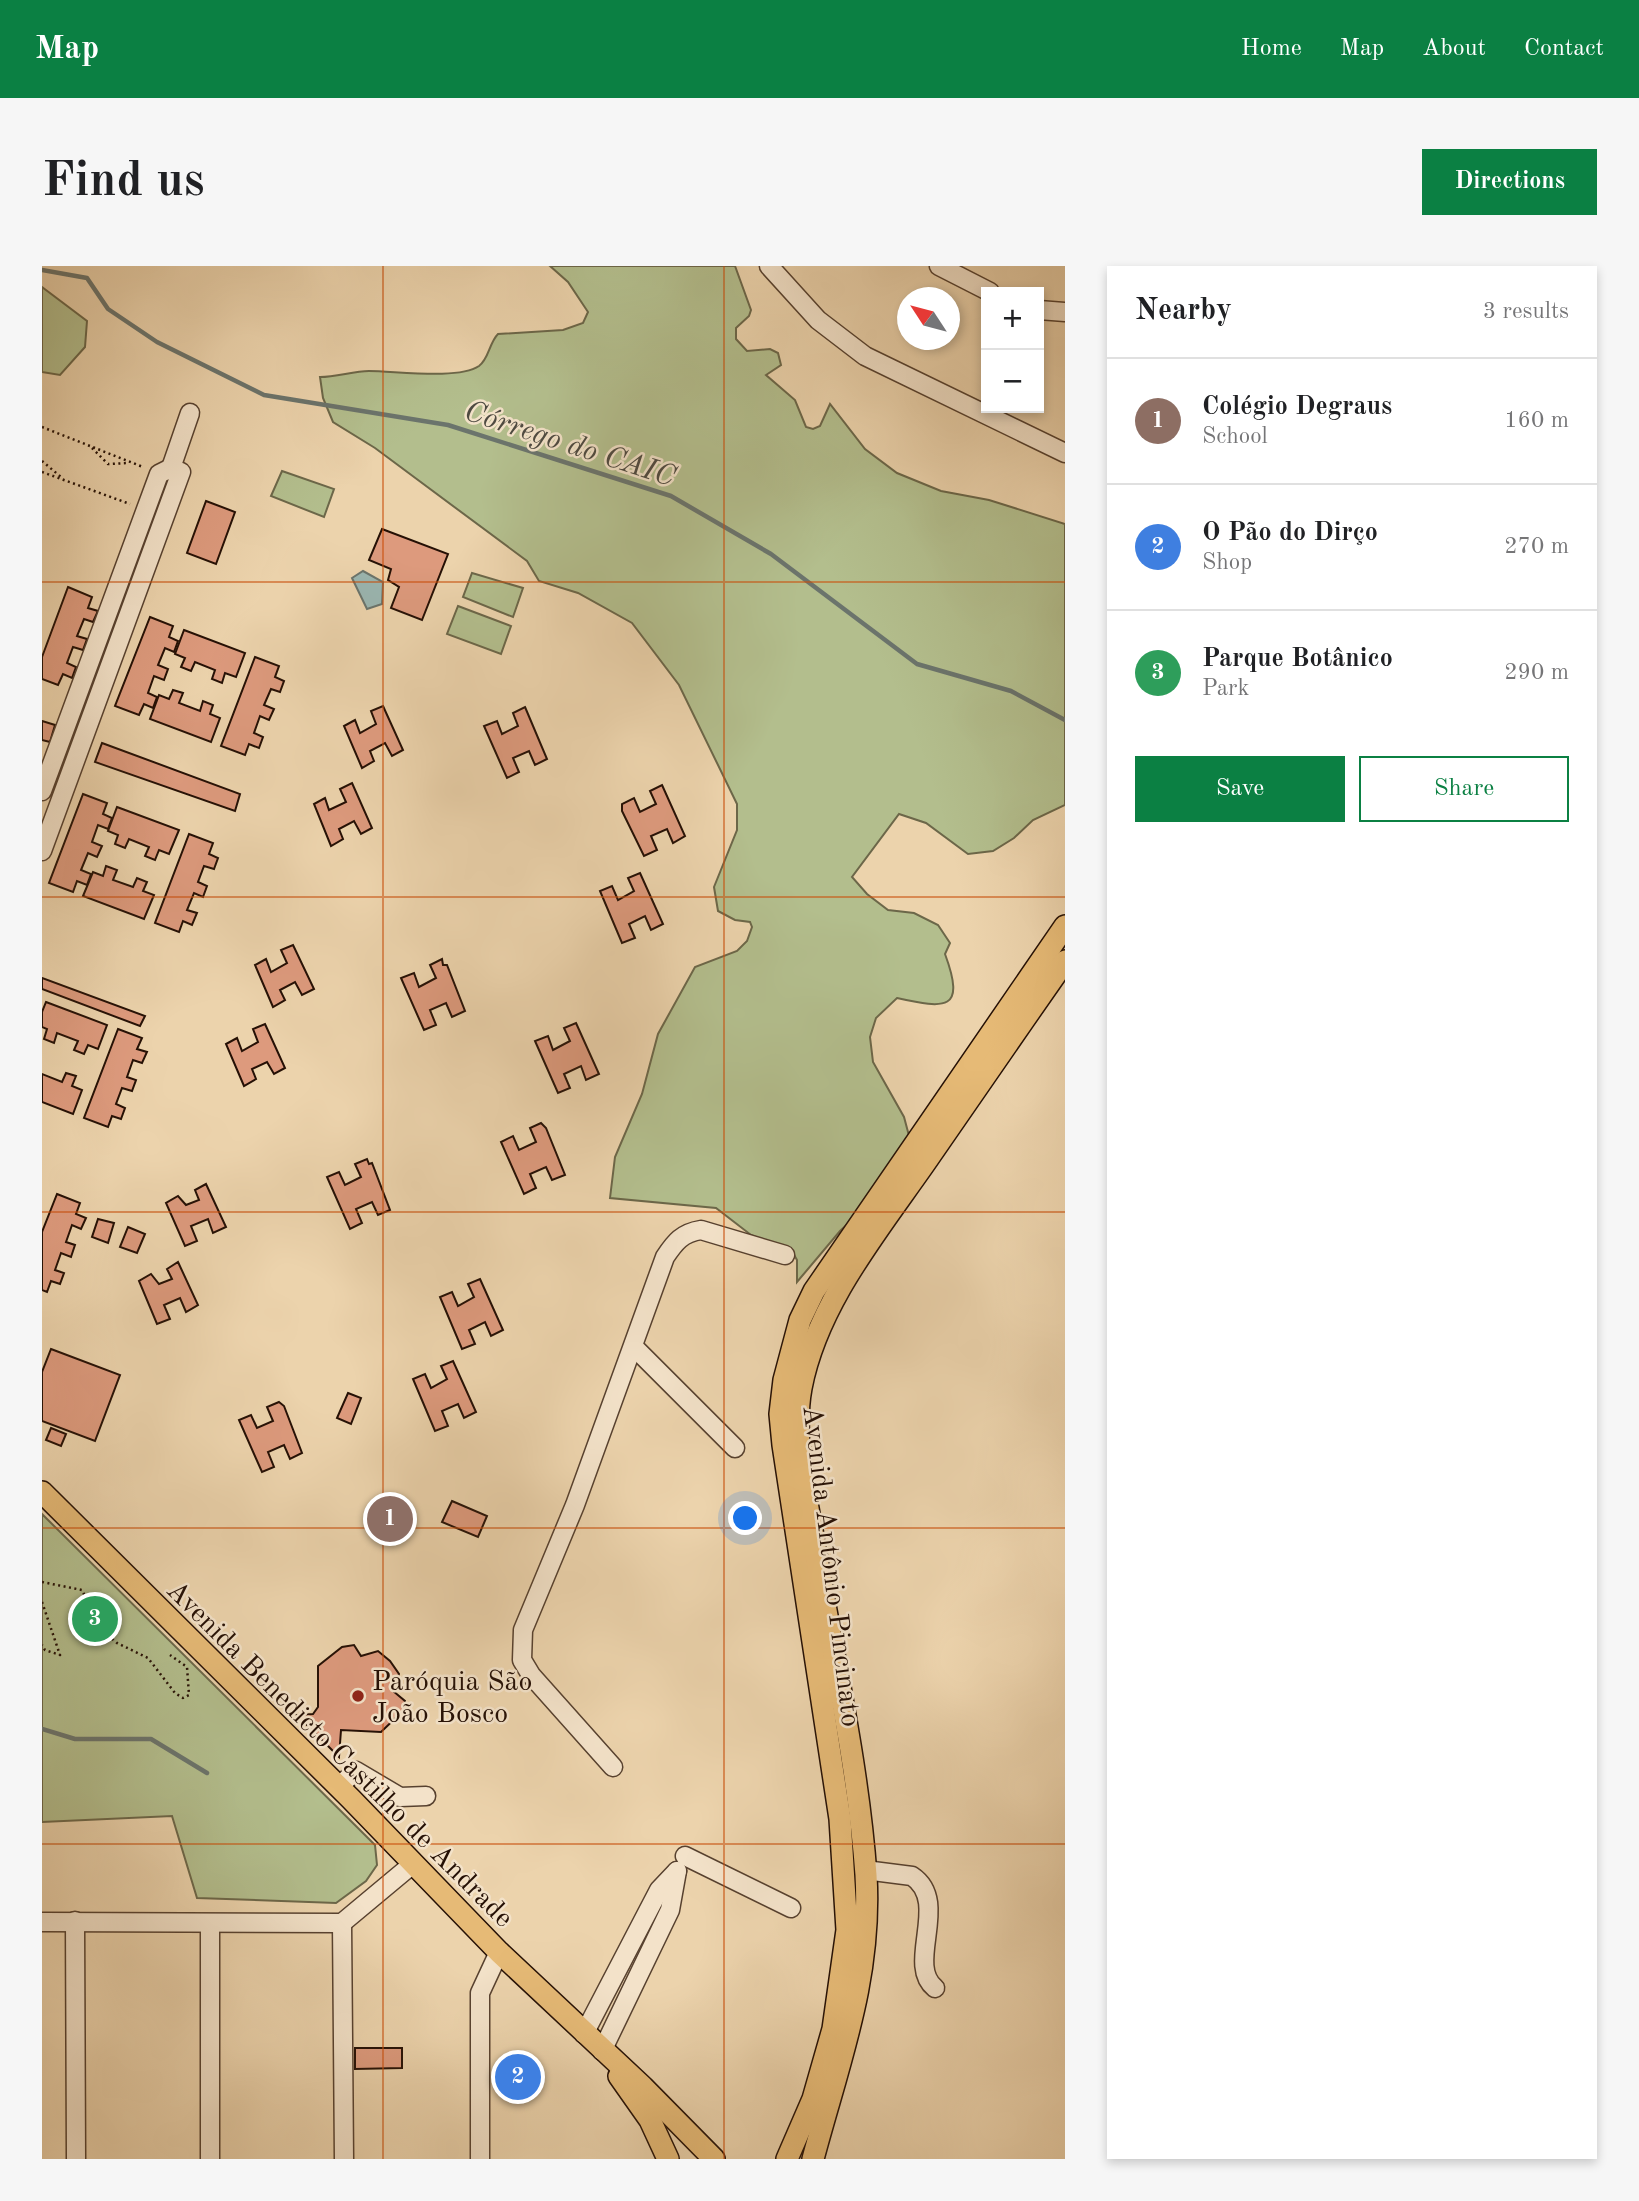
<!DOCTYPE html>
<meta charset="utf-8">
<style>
:root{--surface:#fff;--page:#f6f6f6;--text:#202124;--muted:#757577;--line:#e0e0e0;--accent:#0b8043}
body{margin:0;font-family:"Old Standard TT",serif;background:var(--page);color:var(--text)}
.controls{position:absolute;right:21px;top:21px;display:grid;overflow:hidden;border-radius:0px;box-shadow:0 4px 10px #0003}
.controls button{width:63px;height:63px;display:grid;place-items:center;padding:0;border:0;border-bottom:2px solid var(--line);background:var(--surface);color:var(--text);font:35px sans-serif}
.compass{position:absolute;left:855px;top:21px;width:63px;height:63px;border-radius:50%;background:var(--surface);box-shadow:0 4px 10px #0003;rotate:306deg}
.you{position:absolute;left:704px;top:1253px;width:24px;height:24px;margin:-18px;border:5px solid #fff;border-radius:50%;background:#1a73e8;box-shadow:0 0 0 10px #1a73e833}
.badge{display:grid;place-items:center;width:46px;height:46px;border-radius:50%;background:var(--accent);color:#fff;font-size:23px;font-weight:700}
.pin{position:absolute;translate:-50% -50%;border:4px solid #fff;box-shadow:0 2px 7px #0006}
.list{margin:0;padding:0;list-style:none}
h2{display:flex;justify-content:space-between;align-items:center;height:91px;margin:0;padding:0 28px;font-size:30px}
h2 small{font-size:23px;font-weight:400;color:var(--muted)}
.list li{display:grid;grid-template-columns:46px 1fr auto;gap:21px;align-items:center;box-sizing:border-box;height:126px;padding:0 28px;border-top:2px solid var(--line)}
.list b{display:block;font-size:26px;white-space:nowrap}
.list p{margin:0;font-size:23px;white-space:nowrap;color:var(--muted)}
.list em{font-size:23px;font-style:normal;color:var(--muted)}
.actions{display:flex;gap:14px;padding:21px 28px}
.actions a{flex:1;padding:16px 0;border:2px solid var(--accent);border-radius:0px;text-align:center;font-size:24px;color:var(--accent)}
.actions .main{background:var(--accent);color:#fff}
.map{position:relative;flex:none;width:1023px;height:1893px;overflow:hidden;border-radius:0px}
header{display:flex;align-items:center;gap:42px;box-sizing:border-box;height:98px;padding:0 35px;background:var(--accent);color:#fff}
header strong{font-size:33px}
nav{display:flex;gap:38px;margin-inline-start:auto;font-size:24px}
.intro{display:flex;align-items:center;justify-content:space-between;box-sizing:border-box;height:168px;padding:0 42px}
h1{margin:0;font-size:49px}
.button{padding:18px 32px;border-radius:0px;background:var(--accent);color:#fff;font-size:24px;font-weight:700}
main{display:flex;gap:42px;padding:0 42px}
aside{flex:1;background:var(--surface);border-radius:0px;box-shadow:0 4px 10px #0003}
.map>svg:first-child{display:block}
.green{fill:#b3be8d;stroke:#6c6749;stroke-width:2}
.water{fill:#9ab6b1;stroke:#6b746c;stroke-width:2}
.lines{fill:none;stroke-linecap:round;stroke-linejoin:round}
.stream{stroke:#6b746c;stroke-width:4.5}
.building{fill:#dd9a7d;stroke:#251005;stroke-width:2}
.minor-casing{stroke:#57412f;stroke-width:21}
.major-casing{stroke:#251005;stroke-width:24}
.path{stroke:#251005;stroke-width:2.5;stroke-dasharray:2 3.5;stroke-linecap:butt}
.minor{stroke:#f3e2c9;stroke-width:18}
.major{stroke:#e6ba76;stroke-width:21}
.grid{fill:none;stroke:#cb4e0b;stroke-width:2;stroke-opacity:0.55}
.poi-dot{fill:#8f2418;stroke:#f3e2c9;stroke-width:2.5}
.labels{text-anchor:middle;stroke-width:5;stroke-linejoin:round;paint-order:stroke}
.street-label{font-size:28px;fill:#251005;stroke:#f3e2c9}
.poi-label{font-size:28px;fill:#251005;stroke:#f3e2c9;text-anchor:start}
.water-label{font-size:30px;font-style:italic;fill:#4e4a41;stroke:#f3e2c9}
</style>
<header>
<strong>Map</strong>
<nav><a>Home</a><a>Map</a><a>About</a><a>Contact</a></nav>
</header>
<div class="intro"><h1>Find us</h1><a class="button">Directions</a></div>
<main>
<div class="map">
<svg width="1023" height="1893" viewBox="0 0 1023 1893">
<rect width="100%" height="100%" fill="#ecd3ac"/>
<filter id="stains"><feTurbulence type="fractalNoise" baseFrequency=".00286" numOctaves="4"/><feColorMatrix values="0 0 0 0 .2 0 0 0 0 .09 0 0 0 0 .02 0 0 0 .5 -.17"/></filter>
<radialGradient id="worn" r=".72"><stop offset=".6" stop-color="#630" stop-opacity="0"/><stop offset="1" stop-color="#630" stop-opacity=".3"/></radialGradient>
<g class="green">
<path d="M508,0H693L709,44L707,50L694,62V73L705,85L728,83L736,87L739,99L724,109L753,134L764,161L771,163L778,160L788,138L823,183L855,207L899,225L947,234L1023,258V539L991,554L972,572L951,585L926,588L884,557L857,548L810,611L825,628L846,644L872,647L896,659L908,677L903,688C924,745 904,743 855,732L834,752L828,771L831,796L862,851L870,881L832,934L798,965L755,1016V994L751,987L709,969L674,942L568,932L573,891L600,828L616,768L653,701L695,685L705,675L710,661L708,656L693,654L676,645L672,621L695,564V538L637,419L590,357L536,327L497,315L485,295L333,182L291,156L281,132L278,111C295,111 311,105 327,105C354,105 416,114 437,100C447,93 447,77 456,68L521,64L541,57L546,46L526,16Z"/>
<polygon points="0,21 45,55 43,81 18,109 0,106"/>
<polygon points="240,205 292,223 282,251 229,230"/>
<polygon points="430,307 481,322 471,351 421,331"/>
<polygon points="416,340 469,360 459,388 405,368"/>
<polygon points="0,1248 333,1579 335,1599 324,1615 294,1637 155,1632 130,1550 0,1556"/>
</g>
<polygon class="water" points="321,305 341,316 340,338 325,343 310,312"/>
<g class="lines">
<g class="stream">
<polyline points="0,4 45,12 66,43 115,76 222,129 406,159 629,230 729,288 875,398 969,425 1023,454"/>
<polyline points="0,1463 33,1473 109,1473 165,1507"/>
</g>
</g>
<g class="building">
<polygon points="164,235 193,246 174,298 145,287"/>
<polygon points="340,263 406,288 380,354 349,342 357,321 346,314 349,303 327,294"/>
<polygon points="26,321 50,331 46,342 56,345 51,356 42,353 35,370 45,373 41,384 31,381 25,397 34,401 30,412 21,408 16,419 0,413 0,391"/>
<polygon points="108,351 131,360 127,371 136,375 132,386 123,382 116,399 126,403 122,414 112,410 106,427 115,431 111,442 102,438 97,449 73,440"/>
<polygon points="142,364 203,387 194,411 183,407 180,417 170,413 173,404 153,396 149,405 139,401 143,392 133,388"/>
<polygon points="213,391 237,400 233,411 242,415 238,426 229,423 222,439 232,443 227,454 218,450 212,467 221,471 217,482 207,478 203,489 179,480"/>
<polygon points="131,424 141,427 137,437 158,445 161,435 171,439 168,448 178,452 169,476 108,453 117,429 127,433"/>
<polygon points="341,440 361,484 350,490 343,477 328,485 332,495 320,502 302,460 313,454 318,467 334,458 329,445"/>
<polygon points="483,441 505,493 493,499 487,485 471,492 477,506 465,512 442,460 455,455 460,468 476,460 471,447"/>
<polygon points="0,455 13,459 8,476 0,474"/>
<polygon points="60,477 198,528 193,545 53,496"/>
<polygon points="310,517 330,562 319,568 312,555 297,563 301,573 289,580 272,538 283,532 287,544 304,536 298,523"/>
<polygon points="620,519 643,570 631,577 625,563 609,570 615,584 602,590 580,545 580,538 592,532 598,546 614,538 608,525"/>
<polygon points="41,528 65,537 61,548 70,552 66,563 56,559 50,576 60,580 55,591 46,587 39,604 49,608 45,619 35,615 31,626 7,617"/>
<polygon points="75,541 137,564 127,588 117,584 113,594 103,590 107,581 87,573 83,582 73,578 76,569 66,565"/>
<polygon points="147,568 171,577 167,588 176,592 172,603 162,600 156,616 165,620 161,631 152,627 145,644 155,647 150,659 141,655 137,666 113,657"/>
<polygon points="64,600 75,604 71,614 91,621 95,612 105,616 101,625 112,629 102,653 41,630 51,606 61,610"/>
<polygon points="598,607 621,658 609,664 603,650 587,658 593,672 580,677 558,625 570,620 576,634 592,625 586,612"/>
<polygon points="251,679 272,723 260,729 253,716 238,724 243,734 231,741 213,699 224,693 229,706 245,697 239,684"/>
<polygon points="400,693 401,699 405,699 423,745 410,751 404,737 388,744 394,759 382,764 359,712 372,707 377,721 394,712 388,699"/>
<polygon points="0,712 103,750 98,760 0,723"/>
<polygon points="4,736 65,759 56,783 46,779 42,788 32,784 36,775 15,767 12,777 2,773 5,763 0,761 0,746"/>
<polygon points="534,757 557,808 544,814 539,800 522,808 528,822 516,827 493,775 506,770 511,784 528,775 522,762"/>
<polygon points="223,758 243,802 232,808 225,796 210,803 214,813 202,820 184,778 195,772 200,785 216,776 211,763"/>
<polygon points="76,763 100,772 95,783 105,786 100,797 91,794 85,811 94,814 90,825 80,822 74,838 83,842 79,853 70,850 66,861 42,852"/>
<polygon points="24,807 34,810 30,820 40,824 31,848 0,836 0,808 20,816"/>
<polygon points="499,857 504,862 523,909 510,914 504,901 488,908 494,922 482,928 459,876 471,870 477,884 494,876 488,862"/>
<polygon points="325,893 327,898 330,897 348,944 336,949 330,936 314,943 320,957 308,963 285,911 297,906 303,919 319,911 313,898"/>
<polygon points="164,918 184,961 171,967 166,953 149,960 155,975 143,980 124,937 136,930 144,939 157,934 153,924"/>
<polygon points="15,928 38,937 34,948 44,952 39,963 30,959 24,976 33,979 29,991 19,987 13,1004 22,1007 18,1018 9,1015 5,1026 0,1024 0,966"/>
<polygon points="56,953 72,957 66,977 50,971"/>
<polygon points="86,961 103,968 95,987 78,981"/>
<polygon points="136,996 156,1039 144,1046 138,1032 122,1039 128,1053 115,1058 97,1015 109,1008 117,1018 130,1013 125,1003"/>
<polygon points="438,1013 461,1064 449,1070 443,1056 427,1064 433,1078 420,1083 398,1031 410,1026 416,1040 432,1031 426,1018"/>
<polygon points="9,1083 78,1109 53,1175 0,1155 0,1106"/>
<polygon points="411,1095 434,1146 422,1152 416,1138 400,1145 406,1160 393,1165 371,1113 383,1108 389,1122 405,1113 399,1100"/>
<polygon points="306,1127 319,1132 309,1158 295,1152"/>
<polygon points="237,1136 242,1140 260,1187 248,1193 242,1179 226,1186 232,1201 220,1206 197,1154 209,1149 215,1162 231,1155 225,1141"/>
<polygon points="9,1162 24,1168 19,1180 4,1174"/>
<polygon points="410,1235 445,1250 436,1271 400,1256"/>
<polygon points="312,1379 319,1390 336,1385 348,1395 357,1408 351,1425 363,1435 362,1444 339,1466 299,1464 297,1491 255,1449 271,1448 276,1441 276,1400 300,1381"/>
<polygon points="313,1782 360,1782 360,1802 313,1803"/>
</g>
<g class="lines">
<g class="minor-casing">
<g id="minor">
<polyline points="727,0 776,54 823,90 1023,187"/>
<polyline points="897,0 948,26"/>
<polyline points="997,44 1023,46"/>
<polyline points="129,202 148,147"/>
<polyline points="0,525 117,208 129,202 139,206 0,585"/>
<polyline points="592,1081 693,1182"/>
<path d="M571,1501L489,1409L480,1394L481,1364L533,1239L623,991C633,976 640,967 659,964L743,989"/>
<polyline points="297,1520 314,1505 358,1531 384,1530"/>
<polyline points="643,1590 749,1642"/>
<path d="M823,1604L870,1610C909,1636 863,1698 893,1722"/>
<polyline points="33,1655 34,1893"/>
<polyline points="0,1656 300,1657 372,1597"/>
<polyline points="300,1657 302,1893"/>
<polyline points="168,1658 168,1893"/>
<polyline points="542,1768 617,1624 635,1605"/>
<polyline points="560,1785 628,1644 635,1605"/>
<polyline points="438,1893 438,1727 457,1686"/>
</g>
</g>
<g class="major-casing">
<g id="major">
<polyline points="0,1226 309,1533 457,1686 601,1821 672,1893"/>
<polyline points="577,1810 608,1854 626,1893"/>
<polyline points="745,1893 771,1833 791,1763 805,1664 798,1553 741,1179 738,1148 742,1114 758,1054 772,1025 1023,660"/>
<path d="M771,1893C797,1795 830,1713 824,1609C816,1497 790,1386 772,1276C764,1228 750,1171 759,1122C775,1038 835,966 883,897C930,829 976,762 1023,695"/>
</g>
</g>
<g class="path">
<polyline points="0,161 101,201"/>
<polyline points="50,182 66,198 86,197"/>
<polyline points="0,195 19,211"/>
<polyline points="0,206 88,238"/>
<polyline points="0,1316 40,1324 58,1362 75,1377 106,1392 133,1427 141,1432 147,1429 145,1401 128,1389"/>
<polyline points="0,1336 18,1389 3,1384 0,1379"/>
</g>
<use href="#minor" class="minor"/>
<use href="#major" class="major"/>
</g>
<path class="grid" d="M341,0V1893M682,0V1893M0,316H1023M0,631H1023M0,946H1023M0,1262H1023M0,1578H1023"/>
<circle class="poi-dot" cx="316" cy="1430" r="7"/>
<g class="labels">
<g class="street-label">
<text transform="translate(791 1300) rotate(83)" y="10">Avenida Antônio Pincinato</text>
<text transform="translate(299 1487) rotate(45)" y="10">Avenida Benedicto Castilho de Andrade</text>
</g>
<g class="poi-label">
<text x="330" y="1424">Paróquia São<tspan x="330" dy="32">João Bosco</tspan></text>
</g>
<g class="water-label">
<text transform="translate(528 177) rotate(18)" y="10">Córrego do CAIC</text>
</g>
</g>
<rect width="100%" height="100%" filter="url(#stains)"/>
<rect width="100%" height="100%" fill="url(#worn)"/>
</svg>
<div class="controls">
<button>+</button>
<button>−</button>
</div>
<svg class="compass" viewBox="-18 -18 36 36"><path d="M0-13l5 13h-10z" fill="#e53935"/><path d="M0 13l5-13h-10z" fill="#757577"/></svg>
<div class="you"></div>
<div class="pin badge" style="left:348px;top:1253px;background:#8d6e63">1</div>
<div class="pin badge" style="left:476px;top:1811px;background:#3f7fe0">2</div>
<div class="pin badge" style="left:53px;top:1353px;background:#2e9e5b">3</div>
</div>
<aside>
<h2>Nearby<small>3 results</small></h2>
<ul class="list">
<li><span class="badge" style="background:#8d6e63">1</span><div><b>Colégio Degraus</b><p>School</p></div><em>160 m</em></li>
<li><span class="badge" style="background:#3f7fe0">2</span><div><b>O Pão do Dirço</b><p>Shop</p></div><em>270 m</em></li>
<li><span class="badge" style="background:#2e9e5b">3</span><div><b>Parque Botânico</b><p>Park</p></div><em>290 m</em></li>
</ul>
<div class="actions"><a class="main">Save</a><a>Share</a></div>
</aside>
</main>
